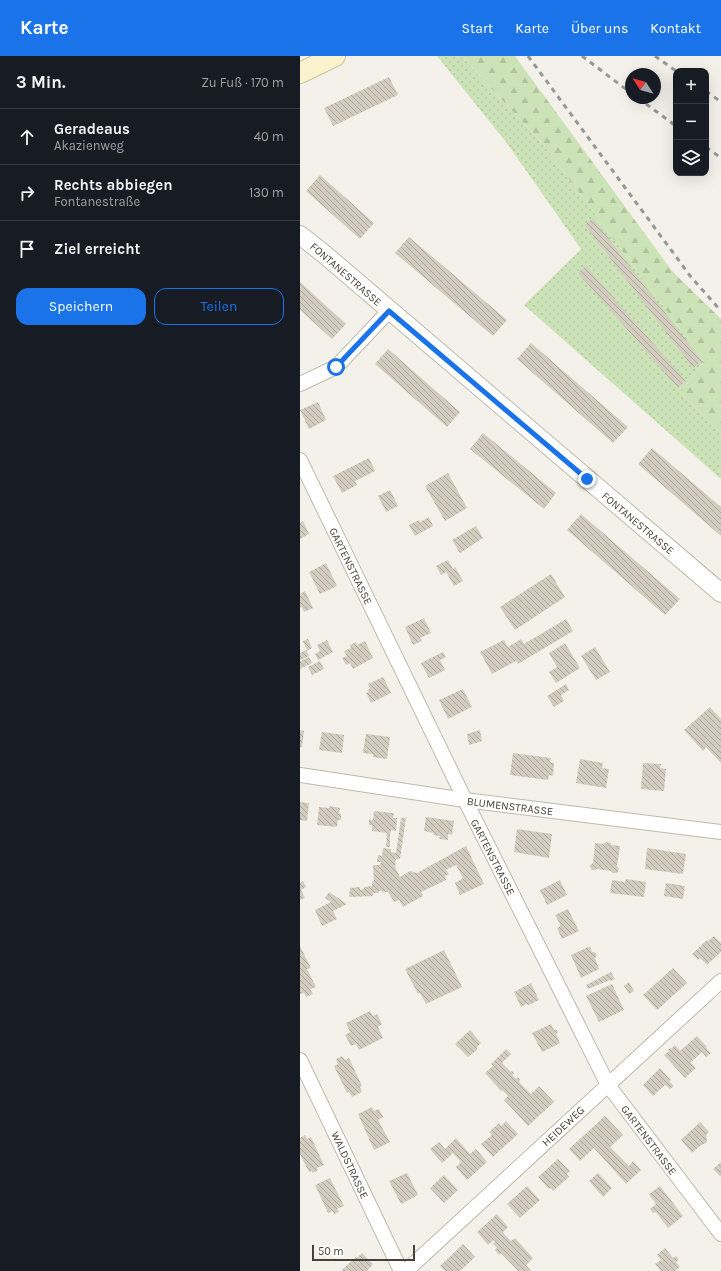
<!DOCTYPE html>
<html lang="de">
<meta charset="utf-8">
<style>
:root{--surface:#171b24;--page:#20242c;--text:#f1f3f6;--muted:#9ea1a6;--line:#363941;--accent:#1a73e8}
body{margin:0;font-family:Karla,sans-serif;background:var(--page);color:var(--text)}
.controls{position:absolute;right:12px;top:12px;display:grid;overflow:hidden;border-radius:8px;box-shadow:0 4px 16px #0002}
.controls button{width:36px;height:36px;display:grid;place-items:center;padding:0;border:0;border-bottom:1px solid var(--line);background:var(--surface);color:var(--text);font:20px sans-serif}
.compass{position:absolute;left:325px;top:12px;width:36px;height:36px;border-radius:50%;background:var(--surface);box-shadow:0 4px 16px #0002;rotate:306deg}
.scale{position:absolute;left:12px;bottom:10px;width:103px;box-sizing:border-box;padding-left:4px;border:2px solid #464238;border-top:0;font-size:11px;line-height:14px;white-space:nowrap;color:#464238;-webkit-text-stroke:3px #fff;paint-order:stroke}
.stop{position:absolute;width:12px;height:12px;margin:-9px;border:3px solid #1a73e8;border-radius:50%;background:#fff}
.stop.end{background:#1a73e8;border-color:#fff;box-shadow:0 1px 4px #0008}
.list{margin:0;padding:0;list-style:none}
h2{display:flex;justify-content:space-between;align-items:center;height:52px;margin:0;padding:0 16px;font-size:17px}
h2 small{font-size:13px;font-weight:400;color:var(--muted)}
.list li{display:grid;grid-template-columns:26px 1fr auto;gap:12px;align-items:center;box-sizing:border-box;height:56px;padding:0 16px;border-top:1px solid var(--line)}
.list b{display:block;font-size:15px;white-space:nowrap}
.list p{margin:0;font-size:13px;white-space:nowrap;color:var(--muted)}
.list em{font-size:13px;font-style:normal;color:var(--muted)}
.actions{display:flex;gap:8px;padding:12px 16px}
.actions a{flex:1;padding:9px 0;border:1px solid var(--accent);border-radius:12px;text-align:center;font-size:14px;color:var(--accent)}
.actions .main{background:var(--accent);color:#fff}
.icon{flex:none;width:22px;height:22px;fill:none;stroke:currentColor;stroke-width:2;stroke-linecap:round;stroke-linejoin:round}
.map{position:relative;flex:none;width:421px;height:1215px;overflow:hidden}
header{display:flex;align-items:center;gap:24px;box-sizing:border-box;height:56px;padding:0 20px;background:var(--accent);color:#fff}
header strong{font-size:19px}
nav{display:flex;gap:22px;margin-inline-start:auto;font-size:14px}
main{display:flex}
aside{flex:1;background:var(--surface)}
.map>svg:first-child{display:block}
.grass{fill:url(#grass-dots)}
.forest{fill:url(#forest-firs)}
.building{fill:url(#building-back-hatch)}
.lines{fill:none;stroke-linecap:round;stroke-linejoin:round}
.minor-casing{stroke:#beb9ad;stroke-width:16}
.tertiary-casing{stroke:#beb9ad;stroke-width:20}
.secondary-casing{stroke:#cec59e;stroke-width:22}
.minor{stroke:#fff;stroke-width:14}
.tertiary{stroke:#fff;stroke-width:18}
.secondary{stroke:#f9f2cd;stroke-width:20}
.rail{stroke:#979797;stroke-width:3;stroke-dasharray:5 5;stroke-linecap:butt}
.route{stroke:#1a73e8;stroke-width:5}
.labels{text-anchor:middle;stroke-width:3;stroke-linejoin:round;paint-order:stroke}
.street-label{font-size:11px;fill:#464238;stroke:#fff}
</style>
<header>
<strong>Karte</strong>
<nav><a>Start</a><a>Karte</a><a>Über uns</a><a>Kontakt</a></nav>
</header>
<main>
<aside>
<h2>3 Min.<small>Zu Fuß · 170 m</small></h2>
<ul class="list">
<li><svg class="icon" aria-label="ahead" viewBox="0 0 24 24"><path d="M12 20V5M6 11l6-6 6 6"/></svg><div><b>Geradeaus</b><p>Akazienweg</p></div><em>40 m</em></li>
<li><svg class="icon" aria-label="right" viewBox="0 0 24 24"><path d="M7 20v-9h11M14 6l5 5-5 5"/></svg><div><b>Rechts abbiegen</b><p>Fontanestraße</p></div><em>130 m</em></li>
<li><svg class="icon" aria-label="arrive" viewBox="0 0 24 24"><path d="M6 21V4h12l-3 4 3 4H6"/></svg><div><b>Ziel erreicht</b></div></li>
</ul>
<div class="actions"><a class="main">Speichern</a><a>Teilen</a></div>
</aside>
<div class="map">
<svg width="421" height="1215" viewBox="0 0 421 1215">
<defs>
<pattern id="grass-dots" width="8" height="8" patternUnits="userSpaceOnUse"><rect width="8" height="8" fill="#cce3b7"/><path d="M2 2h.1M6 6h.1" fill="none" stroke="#b1c49e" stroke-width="1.8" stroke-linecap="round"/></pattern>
<pattern id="forest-firs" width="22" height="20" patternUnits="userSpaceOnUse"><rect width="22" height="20" fill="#cce3b7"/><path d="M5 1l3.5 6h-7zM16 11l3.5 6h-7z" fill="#b1c49e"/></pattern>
<pattern id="building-back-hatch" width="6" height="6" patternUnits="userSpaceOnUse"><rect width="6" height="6" fill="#d3cdc0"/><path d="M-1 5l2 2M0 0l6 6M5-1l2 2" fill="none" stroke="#ada89d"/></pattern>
</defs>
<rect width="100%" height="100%" fill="#f3f1e9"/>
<polygon class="grass" points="137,0 161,0 243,88 404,305 380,337 421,377 421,423 224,249 281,193 206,86"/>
<polygon class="forest" points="161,0 215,0 372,215 421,263 421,377 380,337 404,305 243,88"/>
<g class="building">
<polygon points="89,21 98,39 33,70 24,52"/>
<polygon points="20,119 74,167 60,183 6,135"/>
<polygon points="293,162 402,305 393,312 285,169"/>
<polygon points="109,181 207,264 193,280 95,197"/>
<polygon points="286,210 386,325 378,332 278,217"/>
<polygon points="0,226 46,268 32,283 0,254"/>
<polygon points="231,287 328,371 313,387 217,303"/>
<polygon points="88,293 160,356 147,371 75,308"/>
<polygon points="18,346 26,364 9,373 0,354"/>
<polygon points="183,377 256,437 244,453 170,393"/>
<polygon points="352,392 421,451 421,480 338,408"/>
<polygon points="69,402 75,415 55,425 57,429 42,437 33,420"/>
<polygon points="148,417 167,452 145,465 125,430"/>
<polygon points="90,434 98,450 86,456 78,440"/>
<polygon points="281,458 380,543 365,559 267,474"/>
<polygon points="129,461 133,470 115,480 109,469 119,464 120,466"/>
<polygon points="3,465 9,478 0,483 0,467"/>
<polygon points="176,470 183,482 160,497 152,484"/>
<polygon points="148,504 153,513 155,511 163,525 154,530 146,516 141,519 136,510"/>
<polygon points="26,507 37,530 20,538 9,516"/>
<polygon points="251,518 265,541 215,574 200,551"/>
<polygon points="5,535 13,552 4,556 2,551 0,552 0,538"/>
<polygon points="124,562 131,577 120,582 122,585 113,589 105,571"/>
<polygon points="266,563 273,575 218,608 216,605 192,618 180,596 204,584 208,591 221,583 224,588"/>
<polygon points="8,583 12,592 7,595 3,585"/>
<polygon points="27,584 33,596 18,604 15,598 20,595 17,589"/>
<polygon points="65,585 73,602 53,613 50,607 46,609 42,602 47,600 44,595 51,592 50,589 56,586 57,589"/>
<polygon points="265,587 280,612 256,627 249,616 257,611 249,597"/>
<polygon points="295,591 310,616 296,624 281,600"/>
<polygon points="6,594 9,600 0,604 0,597"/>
<polygon points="143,596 146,601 140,604 145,614 129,622 121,607"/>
<polygon points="9,601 12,607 0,613 0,605"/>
<polygon points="20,605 24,613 12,619 8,611"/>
<polygon points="83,621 91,637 71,647 66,637 69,636 67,634 70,633 68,628"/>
<polygon points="266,628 269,634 261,639 264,645 254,651 247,640"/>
<polygon points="163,633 172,651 148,663 139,644"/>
<polygon points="410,651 421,663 421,707 406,691 403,695 384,674"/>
<polygon points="0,674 4,675 2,691 0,691"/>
<polygon points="180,674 182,685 169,689 167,678"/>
<polygon points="22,676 44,679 42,697 19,694"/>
<polygon points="66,678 90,681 87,703 73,701 73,698 63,697"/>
<polygon points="213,697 251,702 250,706 254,707 253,720 249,719 248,724 210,719"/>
<polygon points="280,703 303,707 302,712 309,713 306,732 276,727"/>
<polygon points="343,707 361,708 360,712 366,713 364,735 341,733"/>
<polygon points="0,746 9,747 7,765 0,764"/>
<polygon points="30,750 40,752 39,758 41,758 41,764 38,764 37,771 17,769 19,751 29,752"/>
<polygon points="74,755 94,757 93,762 97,762 96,775 91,774 90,778 90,791 86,791 87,777 72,775 72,769 69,769 69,763 73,764"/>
<polygon points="126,761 154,765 152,779 148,778 148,784 139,783 140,780 133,779 134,777 124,775"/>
<polygon points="101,762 106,762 100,803 96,803 95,811 100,821 110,815 117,817 166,790 184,828 160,839 155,827 163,822 156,809 146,814 149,818 145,820 146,824 121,836 123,840 103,851 99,844 94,846 88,836 83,836 82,835 79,835 79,837 73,837 73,840 49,841 50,832 60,831 60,834 64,833 64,831 72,830 72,826 74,825 73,809 80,809 81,806 77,806 78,799 82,800 83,792 91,793 91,796 96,797"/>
<polygon points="217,773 252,778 249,802 214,796"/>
<polygon points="305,786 311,787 311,789 320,790 317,810 319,813 318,816 316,817 313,817 311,815 297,813 295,814 292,814 290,811 290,809 293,807 295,787 304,788"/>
<polygon points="347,792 386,798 383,818 345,813"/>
<polygon points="326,823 346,826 344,841 310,837 312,824 325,826"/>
<polygon points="260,824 267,839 247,849 240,834"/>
<polygon points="3,825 6,831 1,834 5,842 0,844 0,827"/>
<polygon points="366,827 385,830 383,843 364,840"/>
<polygon points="29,836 47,848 33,855 37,863 22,870 15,854 31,846 25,842"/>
<polygon points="268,853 279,875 262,883 257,872 259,871 260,868 255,859"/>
<polygon points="414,880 421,887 421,896 407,909 400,902 398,904 392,898 407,884 408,885"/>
<polygon points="0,890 11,912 7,913 16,931 10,933 13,938 6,941 4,937 0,938"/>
<polygon points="290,890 292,896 295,896 297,899 295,902 299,913 281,922 271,899"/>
<polygon points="144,894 162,931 126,948 120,937 118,938 105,913"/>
<polygon points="373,912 387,927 357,954 343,939"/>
<polygon points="311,916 315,923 311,925 310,924 288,933 286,929"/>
<polygon points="329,926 334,935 329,938 324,930"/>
<polygon points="231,927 239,944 229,949 226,948 221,951 214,936"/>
<polygon points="312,928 324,954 299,966 286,940"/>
<polygon points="70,955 73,960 77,958 82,968 78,971 83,982 59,994 56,988 51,990 45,979 50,976 46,967"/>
<polygon points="251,968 254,974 257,974 258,976 256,978 260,987 242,996 232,977"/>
<polygon points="170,974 181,987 177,991 177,994 168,1001 155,988"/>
<polygon points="397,980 407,991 406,992 411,997 406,1001 402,996 390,1007 391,1007 396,1012 385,1022 364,999 369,995 368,994 370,992 371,993 375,989 380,995"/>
<polygon points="206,993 211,998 202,1007 211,1016 212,1015 214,1017 212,1019 216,1023 218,1021 220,1024 219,1026 231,1038 239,1030 254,1046 228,1070 204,1044 208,1040 202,1034 201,1035 185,1017 193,1010 191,1008"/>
<polygon points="42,1000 45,1004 49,1002 62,1030 60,1031 62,1036 52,1041 49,1036 47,1037 34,1010 38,1008 36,1003"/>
<polygon points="360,1012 371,1024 369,1025 374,1030 370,1033 365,1029 353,1040 343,1029"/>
<polygon points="72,1051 74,1055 79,1053 83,1061 78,1064 90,1086 74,1094 58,1058"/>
<polygon points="305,1060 323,1079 310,1091 329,1110 333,1105 341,1114 326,1128 294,1092 280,1105 269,1093"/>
<polygon points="206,1065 218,1078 193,1101 181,1088 192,1079 189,1076 199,1067 201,1070"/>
<polygon points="400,1066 409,1076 406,1079 407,1084 406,1087 401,1089 392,1097 381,1084"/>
<polygon points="5,1079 7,1083 11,1081 24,1109 17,1112 18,1114 13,1117 12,1115 9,1116 0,1098 0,1082"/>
<polygon points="156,1082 170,1098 176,1093 187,1106 167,1124 156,1111 161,1106 153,1097 142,1107 130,1093 139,1086 145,1093"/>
<polygon points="258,1103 270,1115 267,1118 269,1121 253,1135 251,1132 249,1133 238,1121"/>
<polygon points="421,1106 421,1121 413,1113"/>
<polygon points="107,1117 118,1139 101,1148 89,1125"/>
<polygon points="298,1117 312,1132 303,1141 289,1125"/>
<polygon points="144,1119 158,1134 144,1147 130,1132"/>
<polygon points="30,1122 44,1150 37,1153 39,1156 34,1158 33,1155 28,1157 15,1129"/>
<polygon points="227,1130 240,1144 220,1162 207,1148"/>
<polygon points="360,1130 383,1160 368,1172 356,1156 353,1157 350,1153 356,1148 350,1140 349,1138"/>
<polygon points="197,1158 208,1171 203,1176 205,1179 211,1185 215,1182 233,1202 226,1209 231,1215 218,1215 201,1197 199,1199 195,1194 197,1192 193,1188 195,1186 194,1184 188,1189 177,1176"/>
<polygon points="163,1188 175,1201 160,1215 145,1215 140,1210"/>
<polygon points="365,1192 373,1202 376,1200 379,1204 376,1206 380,1211 375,1215 361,1215 355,1208 361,1204 357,1199"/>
<polygon points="62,1197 73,1208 67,1215 41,1215 56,1201 57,1202"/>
</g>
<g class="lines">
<g class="minor-casing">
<g id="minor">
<polyline points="0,328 36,311 89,255"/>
<polyline points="0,404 165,744 308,1029 421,1178"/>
<polyline points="0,719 165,744 421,776"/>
<polyline points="0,1004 101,1215"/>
<polyline points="106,1215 421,925"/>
</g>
</g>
<g class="tertiary-casing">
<polyline id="tertiary" points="0,179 24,198 421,537"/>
</g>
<g class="secondary-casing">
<polyline id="secondary" points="0,17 35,0"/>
</g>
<use href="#minor" class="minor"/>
<use href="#tertiary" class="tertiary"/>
<use href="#secondary" class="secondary"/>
<g class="rail">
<polyline points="228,0 391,221 421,255"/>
<polyline points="282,0 331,37"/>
<polyline points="355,0 376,15"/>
<polyline points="406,35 421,46"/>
<polyline points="338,42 376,70"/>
<polyline points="406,91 421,102"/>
</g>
</g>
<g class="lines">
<polyline class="route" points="36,311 89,255 287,423"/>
</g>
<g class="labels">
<g class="street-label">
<text transform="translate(46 218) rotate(41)" y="4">FONTANESTRASSE</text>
<text transform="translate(338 467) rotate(40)" y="4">FONTANESTRASSE</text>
<text transform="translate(51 510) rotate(64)" y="4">GARTENSTRASSE</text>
<text transform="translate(210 750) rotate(7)" y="4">BLUMENSTRASSE</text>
<text transform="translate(193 801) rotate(63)" y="4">GARTENSTRASSE</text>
<text transform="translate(263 1070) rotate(-43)" y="4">HEIDEWEG</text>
<text transform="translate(349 1084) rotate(53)" y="4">GARTENSTRASSE</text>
<text transform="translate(50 1109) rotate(65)" y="4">WALDSTRASSE</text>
</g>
</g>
</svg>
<div class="controls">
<button>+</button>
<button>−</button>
<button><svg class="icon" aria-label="layers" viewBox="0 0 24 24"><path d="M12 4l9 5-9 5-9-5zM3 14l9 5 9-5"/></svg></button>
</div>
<svg class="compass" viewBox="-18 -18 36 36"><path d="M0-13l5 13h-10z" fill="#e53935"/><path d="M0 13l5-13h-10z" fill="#9ea1a6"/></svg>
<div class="scale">50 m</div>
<div class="stop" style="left:36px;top:311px"></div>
<div class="stop end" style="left:287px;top:423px"></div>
</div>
</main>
